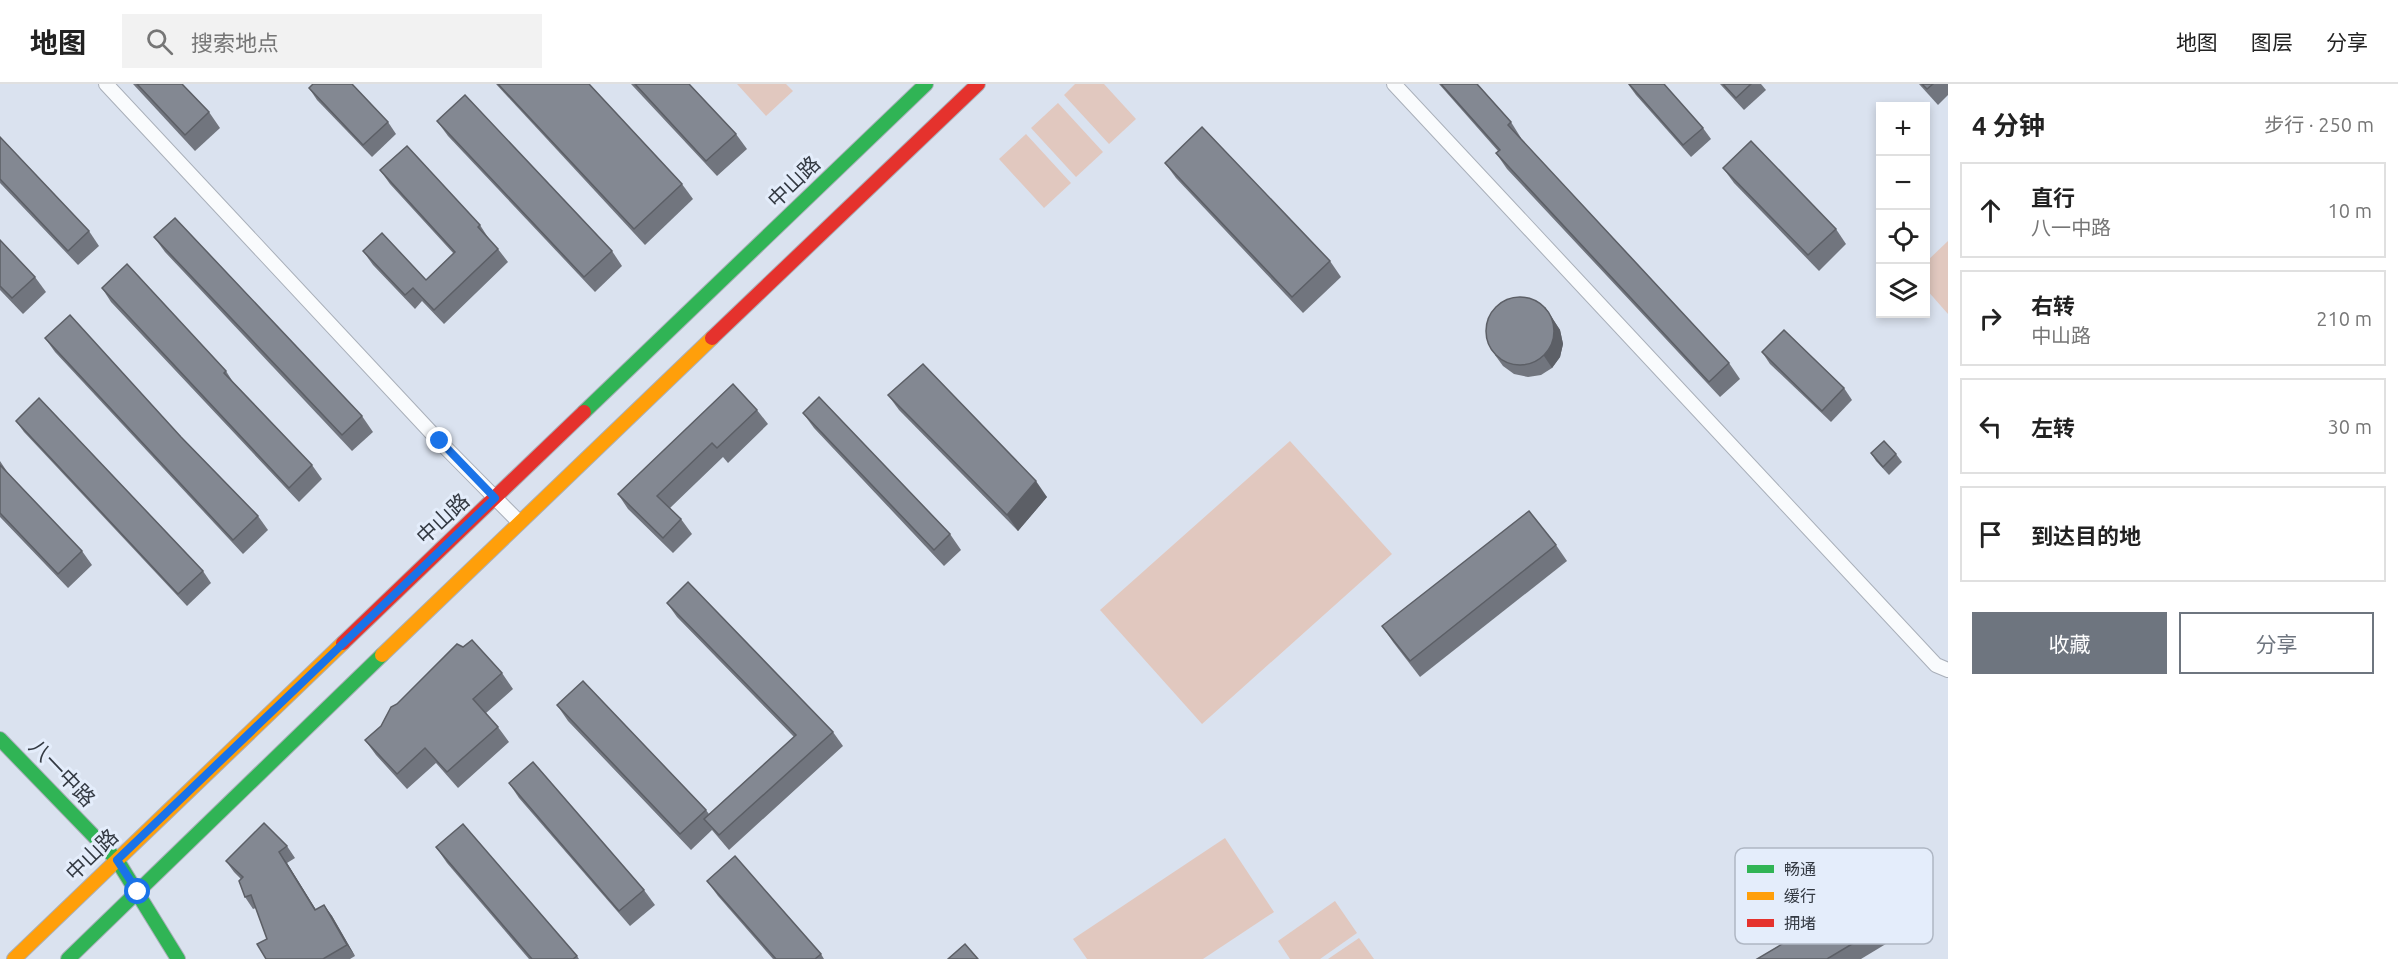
<!DOCTYPE html>
<html lang="zh">
<meta charset="utf-8">
<style>
:root{--surface:#fff;--page:#f2f2f2;--text:#222;--muted:#767676;--line:#e0e0e0;--accent:#6e757f}
body{margin:0;font-family:Ubuntu,"Noto Sans SC",sans-serif;background:var(--page);color:var(--text)}
.controls{position:absolute;right:18px;top:18px;display:grid;overflow:hidden;border-radius:0px;box-shadow:0 3px 9px #0003}
.controls button{width:54px;height:54px;display:grid;place-items:center;padding:0;border:0;border-bottom:2px solid var(--line);background:var(--surface);color:var(--text);font:30px sans-serif}
.stop{position:absolute;width:18px;height:18px;margin:-14px;border:4px solid #1a73e8;border-radius:50%;background:#fff}
.stop.end{background:#1a73e8;border-color:#fff;box-shadow:0 2px 6px #0008}
.list{margin:0;padding:0;list-style:none}
h2{display:flex;justify-content:space-between;align-items:center;height:78px;margin:0;padding:0 24px;font-size:26px}
h2 small{font-size:20px;font-weight:400;color:var(--muted)}
.list li{display:grid;grid-template-columns:39px 1fr auto;gap:18px;align-items:center;box-sizing:border-box;height:96px;margin:0 12px 12px;padding:0 12px;border:2px solid var(--line);border-radius:0px}
.list b{display:block;font-size:22px;white-space:nowrap}
.list p{margin:0;font-size:20px;white-space:nowrap;color:var(--muted)}
.list em{font-size:20px;font-style:normal;color:var(--muted)}
.actions{display:flex;gap:12px;padding:18px 24px}
.actions a{flex:1;padding:14px 0;border:2px solid var(--accent);border-radius:0px;text-align:center;font-size:21px;color:var(--accent)}
.actions .main{background:var(--accent);color:#fff}
.icon{flex:none;width:33px;height:33px;fill:none;stroke:currentColor;stroke-width:2;stroke-linecap:round;stroke-linejoin:round}
.map{position:relative;flex:none;width:1948px;height:875px;overflow:hidden}
header{display:flex;align-items:center;gap:36px;box-sizing:border-box;height:84px;padding:0 30px;background:var(--surface);border-bottom:2px solid var(--line)}
header strong{font-size:28px}
nav{display:flex;gap:33px;margin-inline-start:auto;font-size:21px}
.search{width:420px;height:54px;background:var(--page);display:flex;align-items:center;gap:15px;box-sizing:border-box;padding:0 21px;border-radius:0px;color:var(--muted);font-size:22px}
main{display:flex}
aside{flex:1;background:var(--surface)}
.map>svg:first-child{display:block}
.green{fill:#e1c8bf}
.lines{fill:none;stroke-linecap:round;stroke-linejoin:round}
.street-casing{stroke:#a9afb9;stroke-width:16}
.fast-casing{stroke:#a9afb9;stroke-width:16}
.slow-casing{stroke:#a9afb9;stroke-width:16}
.jam-casing{stroke:#a9afb9;stroke-width:16}
.street{stroke:#f9fbfd;stroke-width:14}
.fast{stroke:#30b455;stroke-width:14}
.slow{stroke:#ff9f0a;stroke-width:14}
.jam{stroke:#e5322d;stroke-width:14}
.wall{fill:#71757e}
.shaded-wall{fill:#5c5f66}
.building{fill:#838892;stroke:#5c5f66;stroke-width:1.5}
.route{stroke:#1a73e8;stroke-width:8}
.labels{text-anchor:middle;stroke-width:6;stroke-linejoin:round;paint-order:stroke}
.street-label{font-size:21px;fill:#343a43;stroke:#e4edfb}
.key{fill:#e4edfb;stroke:#afb7c4;stroke-width:1.5}
.key-label{font-size:16px;fill:#343a43}
</style>
<header>
<strong>地图</strong>
<div class="search"><svg class="icon" aria-label="search" viewBox="0 0 24 24"><circle cx="10" cy="10" r="6"/><path d="M15 15l6 6"/></svg>搜索地点</div>
<nav><a>地图</a><a>图层</a><a>分享</a></nav>
</header>
<main>
<div class="map">
<svg width="1948" height="875" viewBox="0 0 1948 875">
<rect width="100%" height="100%" fill="#dae2ef"/>
<g class="green">
<polygon points="737,0 786,0 793,7 766,32"/>
<polygon points="1075,0 1104,0 1136,35 1109,60 1064,11"/>
<polygon points="1058,19 1103,68 1076,93 1031,44"/>
<polygon points="1026,50 1071,99 1044,124 999,75"/>
<polygon points="1948,157 1948,230 1926,205 1926,178"/>
<polygon points="1290,357 1392,470 1202,640 1100,526"/>
<polygon points="1225,754 1274,828 1203,875 1087,875 1073,855"/>
<polygon points="1335,817 1357,849 1320,875 1290,875 1278,857"/>
<polygon points="1359,854 1374,875 1328,875"/>
</g>
<g class="lines">
<g class="street-casing">
<g id="street">
<polyline points="106,0 440,358 519,438"/>
<polyline points="1394,0 1936,581 1948,586"/>
</g>
</g>
<g class="fast-casing">
<g id="fast">
<polyline points="584,328 926,0"/>
<polyline points="0,655 117,776 178,875"/>
<polyline points="68,875 382,571"/>
</g>
</g>
<g class="slow-casing">
<g id="slow">
<polyline points="382,571 712,254"/>
<polyline points="14,875 343,559"/>
</g>
</g>
<g class="jam-casing">
<g id="jam">
<polyline points="712,254 978,0"/>
<polyline points="343,559 584,328"/>
</g>
</g>
<use href="#street" class="street"/>
<use href="#fast" class="fast"/>
<use href="#slow" class="slow"/>
<use href="#jam" class="jam"/>
</g>
<g class="wall">
<polygon points="133,0 182,0 209,28 220,44 195,67"/>
<polygon points="496,0 589,0 682,100 693,115 645,161"/>
<polygon points="631,0 689,0 736,50 747,65 717,92"/>
<polygon points="1439,0 1477,0 1511,38 1521,54 1520,55 1729,279 1740,295 1720,313 1507,85 1496,69 1498,67"/>
<polygon points="1628,0 1703,44 1711,55 1691,73 1636,11"/>
<polygon points="1720,0 1761,0 1766,6 1744,26"/>
<polygon points="1919,0 1948,0 1948,11 1938,21"/>
<polygon points="309,4 388,38 396,50 372,73 317,16"/>
<polygon points="437,37 612,167 622,182 595,208 448,52"/>
<polygon points="0,53 89,147 99,162 78,181 0,99"/>
<polygon points="1165,79 1330,177 1341,193 1303,229 1176,94"/>
<polygon points="1723,84 1836,145 1846,160 1819,187 1734,99"/>
<polygon points="380,86 480,141 489,155 498,165 508,178 444,240 422,217 415,225 373,181 363,167 426,196 454,170 390,100"/>
<polygon points="154,153 362,332 373,348 352,367 165,168"/>
<polygon points="0,156 35,193 46,208 23,230 0,206"/>
<polygon points="102,204 226,287 233,298 312,381 322,395 299,418 111,218"/>
<polygon points="1545,223 1560,246 1563,260 1560,273 1552,284 1541,291 1528,293 1514,290 1503,282 1495,271"/>
<polygon points="45,254 181,353 258,432 268,446 243,470 55,268"/>
<polygon points="1762,268 1844,304 1852,316 1831,338 1770,280"/>
<polygon points="888,311 1047,413 1018,447 899,326"/>
<polygon points="757,326 768,340 728,379 723,373 670,424 681,435 692,450 673,469 628,425 618,410"/>
<polygon points="803,329 950,450 961,466 944,482 814,344"/>
<polygon points="16,337 203,487 211,499 187,522 24,348"/>
<polygon points="1871,369 1896,370 1902,378 1889,391 1876,377"/>
<polygon points="0,377 10,392 82,467 92,481 68,504 0,433"/>
<polygon points="1556,461 1567,477 1420,593 1393,558 1382,542"/>
<polygon points="667,519 833,648 843,662 729,766 712,746 691,766 568,637 557,621 706,726 709,730 794,653 677,533"/>
<polygon points="502,589 513,605 486,629 498,643 509,658 458,704 436,679 407,705 376,671 365,656"/>
<polygon points="509,699 644,806 655,821 630,842 519,714"/>
<polygon points="287,762 295,774 287,779 316,826 324,821 332,832 355,872 350,875 266,875 267,855 256,824 253,825 245,813 241,795 234,788 226,777"/>
<polygon points="436,763 577,872 579,875 529,875 447,779"/>
<polygon points="707,797 821,870 824,875 773,875 718,812"/>
<polygon points="1891,815 1909,846 1861,875 1757,875"/>
</g>
<g class="shaded-wall">
<polygon points="1545,223 1560,246 1563,260 1560,273 1552,284 1544,272"/>
<polygon points="1036,397 1047,413 1018,447 1007,431"/>
<polygon points="279,768 287,779 323,837 315,826"/>
<polygon points="1881,801 1891,815 1909,846 1899,832"/>
<polygon points="324,821 332,832 355,872 347,861"/>
</g>
<g class="building">
<polygon points="137,0 182,0 209,28 185,51"/>
<polygon points="313,0 352,0 388,38 363,61 309,4"/>
<polygon points="498,0 589,0 682,100 634,145"/>
<polygon points="635,0 689,0 736,50 706,77"/>
<polygon points="1441,0 1477,0 1511,38 1508,41 1729,279 1709,298 1496,69 1500,66"/>
<polygon points="1629,0 1664,0 1703,44 1683,61"/>
<polygon points="1723,0 1751,0 1736,14"/>
<polygon points="1922,0 1933,0 1927,5"/>
<polygon points="465,11 612,167 584,193 437,37"/>
<polygon points="1202,43 1330,177 1292,213 1165,79"/>
<polygon points="0,53 89,147 68,167 0,95"/>
<polygon points="1751,57 1836,145 1808,171 1723,84"/>
<polygon points="407,62 480,141 478,143 498,165 434,226 413,204 405,211 363,167 382,149 426,196 455,168 380,86"/>
<polygon points="175,134 362,332 342,351 154,153"/>
<polygon points="0,156 35,193 12,214 0,202"/>
<polygon points="127,180 226,287 224,289 312,381 289,404 102,204"/>
<circle cx="1520" cy="247" r="34"/>
<polygon points="70,231 181,353 258,432 233,456 45,254"/>
<polygon points="1784,246 1844,304 1822,327 1762,268"/>
<polygon points="923,280 1036,397 1007,431 888,311"/>
<polygon points="733,300 757,326 717,364 712,359 657,412 681,435 663,454 618,410"/>
<polygon points="819,313 950,450 934,466 803,329"/>
<polygon points="39,314 203,487 178,510 16,337"/>
<polygon points="1884,357 1896,370 1883,383 1871,369"/>
<polygon points="0,381 82,467 58,490 0,429"/>
<polygon points="1529,427 1556,461 1410,577 1382,542"/>
<polygon points="688,498 833,648 719,751 704,735 796,651 667,519"/>
<polygon points="472,556 502,589 473,615 498,643 447,688 425,664 397,690 365,656 381,642 391,623 397,620 457,560 463,563"/>
<polygon points="583,597 706,726 680,750 557,621"/>
<polygon points="533,678 644,806 619,827 509,699"/>
<polygon points="264,739 287,762 279,768 315,826 324,821 347,861 323,875 266,875 257,860 267,855 251,811 245,813 239,797 243,793 226,777"/>
<polygon points="463,740 577,872 573,875 532,875 436,763"/>
<polygon points="735,772 821,870 815,875 776,875 707,797"/>
<polygon points="1881,801 1899,832 1827,875 1757,875"/>
<polygon points="965,860 978,875 948,875"/>
</g>
<g class="lines">
<polyline class="route" points="138,808 117,776 495,414 440,357"/>
</g>
<g class="labels">
<g class="street-label">
<text transform="translate(794 98) rotate(-44)" y="7">中山路</text>
<text transform="translate(443 435) rotate(-43)" y="7">中山路</text>
<text transform="translate(62 689) rotate(46)" y="7">八一中路</text>
<text transform="translate(92 771) rotate(-44)" y="7">中山路</text>
</g>
</g>
<rect x="1735" y="764" width="198" height="96" rx="9" class="key"/>
<rect x="1747" y="781" width="27" height="8" fill="#30b455"/>
<rect x="1747" y="808" width="27" height="8" fill="#ff9f0a"/>
<rect x="1747" y="835" width="27" height="8" fill="#e5322d"/>
<g class="key-label">
<text x="1784" y="791">畅通</text>
<text x="1784" y="818">缓行</text>
<text x="1784" y="845">拥堵</text>
</g>
</svg>
<div class="controls">
<button>+</button>
<button>−</button>
<button><svg class="icon" aria-label="locate" viewBox="0 0 24 24"><circle cx="12" cy="12" r="6"/><path d="M12 2v4M12 18v4M2 12h4M18 12h4"/></svg></button>
<button><svg class="icon" aria-label="layers" viewBox="0 0 24 24"><path d="M12 4l9 5-9 5-9-5zM3 14l9 5 9-5"/></svg></button>
</div>
<div class="stop" style="left:138px;top:808px"></div>
<div class="stop end" style="left:440px;top:357px"></div>
</div>
<aside>
<h2>4 分钟<small>步行 · 250 m</small></h2>
<ul class="list">
<li><svg class="icon" aria-label="ahead" viewBox="0 0 24 24"><path d="M12 20V5M6 11l6-6 6 6"/></svg><div><b>直行</b><p>八一中路</p></div><em>10 m</em></li>
<li><svg class="icon" aria-label="right" viewBox="0 0 24 24"><path d="M7 20v-9h11M14 6l5 5-5 5"/></svg><div><b>右转</b><p>中山路</p></div><em>210 m</em></li>
<li><svg class="icon" aria-label="left" viewBox="0 0 24 24"><path d="M17 20v-9H6M10 6l-5 5 5 5"/></svg><div><b>左转</b></div><em>30 m</em></li>
<li><svg class="icon" aria-label="arrive" viewBox="0 0 24 24"><path d="M6 21V4h12l-3 4 3 4H6"/></svg><div><b>到达目的地</b></div></li>
</ul>
<div class="actions"><a class="main">收藏</a><a>分享</a></div>
</aside>
</main>
